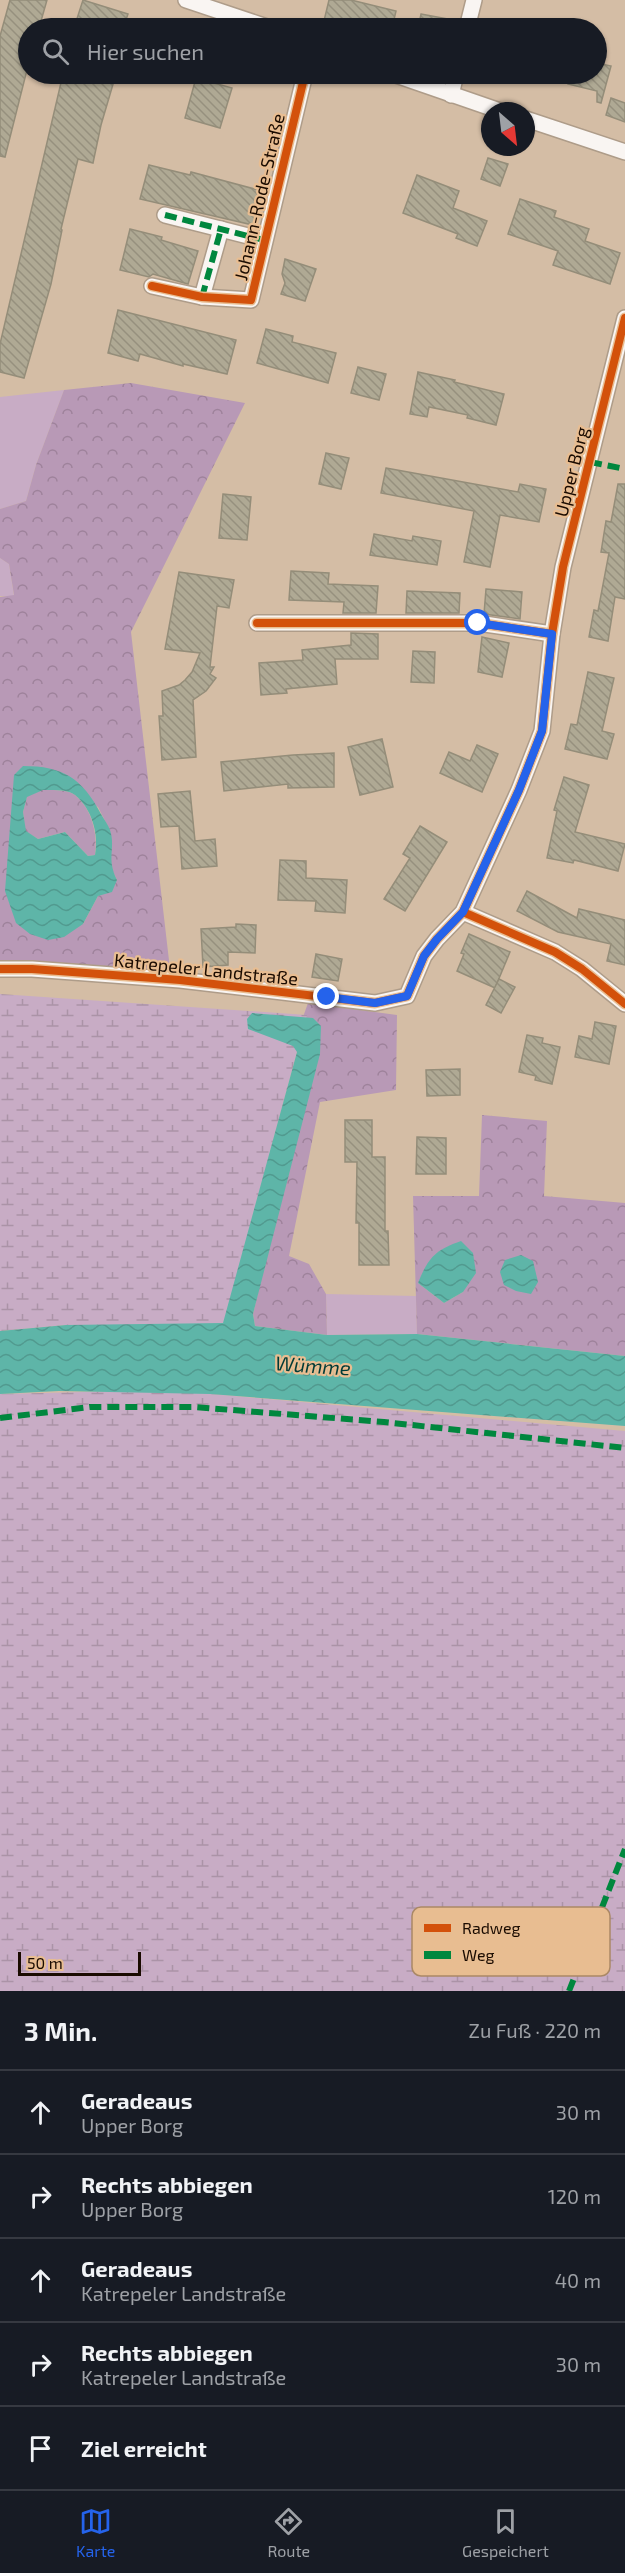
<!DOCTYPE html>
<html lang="de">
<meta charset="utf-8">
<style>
:root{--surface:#171b24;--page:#20242c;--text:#f1f3f6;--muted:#9ea1a6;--line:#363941;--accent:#2563eb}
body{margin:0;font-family:"Exo 2",sans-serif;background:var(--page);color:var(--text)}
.compass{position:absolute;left:481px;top:102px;width:54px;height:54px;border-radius:50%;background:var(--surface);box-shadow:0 2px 4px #0004;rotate:152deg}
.scale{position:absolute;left:18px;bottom:15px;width:123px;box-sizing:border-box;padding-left:6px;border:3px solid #1a0b00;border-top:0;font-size:16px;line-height:21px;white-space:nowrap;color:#1a0b00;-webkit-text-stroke:4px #e8bd91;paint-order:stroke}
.stop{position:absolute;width:18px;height:18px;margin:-14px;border:4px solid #2563eb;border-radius:50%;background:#fff}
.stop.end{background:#2563eb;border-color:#fff;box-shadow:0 2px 6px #0008}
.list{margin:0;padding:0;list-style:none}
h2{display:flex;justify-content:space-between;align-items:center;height:78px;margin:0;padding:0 24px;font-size:26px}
h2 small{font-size:20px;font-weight:400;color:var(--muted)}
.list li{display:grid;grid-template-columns:39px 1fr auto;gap:18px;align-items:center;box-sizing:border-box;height:84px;padding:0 24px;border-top:2px solid var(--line)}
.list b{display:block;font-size:22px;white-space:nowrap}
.list p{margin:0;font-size:20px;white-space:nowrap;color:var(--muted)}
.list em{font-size:20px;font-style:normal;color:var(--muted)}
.icon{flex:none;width:33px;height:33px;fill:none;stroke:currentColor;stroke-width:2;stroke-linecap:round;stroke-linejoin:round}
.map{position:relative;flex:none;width:625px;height:1991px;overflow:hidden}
.search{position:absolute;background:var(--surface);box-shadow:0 2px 4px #0004;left:18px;right:18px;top:18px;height:66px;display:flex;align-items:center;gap:15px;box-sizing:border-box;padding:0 21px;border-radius:33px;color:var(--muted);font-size:22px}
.sheet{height:498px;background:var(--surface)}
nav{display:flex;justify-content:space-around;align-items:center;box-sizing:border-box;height:84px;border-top:2px solid var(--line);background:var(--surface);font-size:16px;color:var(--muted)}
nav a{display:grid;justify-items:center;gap:3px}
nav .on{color:var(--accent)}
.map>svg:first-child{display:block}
.grass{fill:#c8acc5}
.forest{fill:url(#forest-crowns);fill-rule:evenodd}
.wetland{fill:url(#wetland-marsh)}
.water{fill:url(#water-waves);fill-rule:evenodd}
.building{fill:url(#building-back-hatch);stroke:#948d79;stroke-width:1.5}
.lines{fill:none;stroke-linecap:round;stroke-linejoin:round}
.minor-casing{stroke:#ae9c89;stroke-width:18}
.minor{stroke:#f9f5f2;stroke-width:15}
.quiet{stroke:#00873e;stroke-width:6;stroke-dasharray:12 6;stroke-linecap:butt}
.cycleway-casing{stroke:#e8bd91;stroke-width:11}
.cycleway{stroke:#d3510b;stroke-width:8}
.route{stroke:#2563eb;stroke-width:8}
.labels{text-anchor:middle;stroke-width:4.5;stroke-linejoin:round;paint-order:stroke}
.street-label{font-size:18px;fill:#1a0b00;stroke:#e8bd91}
.water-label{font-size:20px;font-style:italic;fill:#003b37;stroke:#e8bd91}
.key{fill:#e8bd91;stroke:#a86;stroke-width:1.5}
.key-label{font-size:16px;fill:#1a0b00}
</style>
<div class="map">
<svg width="625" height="1991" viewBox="0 0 625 1991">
<defs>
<pattern id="forest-crowns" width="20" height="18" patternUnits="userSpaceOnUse" patternTransform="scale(1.5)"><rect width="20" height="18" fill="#b899b6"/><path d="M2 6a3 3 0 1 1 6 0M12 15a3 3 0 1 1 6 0" fill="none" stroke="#9e829b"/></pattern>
<pattern id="wetland-marsh" width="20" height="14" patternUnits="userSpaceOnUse" patternTransform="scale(1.5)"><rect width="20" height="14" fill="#c8acc5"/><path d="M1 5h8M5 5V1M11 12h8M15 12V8" fill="none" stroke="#ab93a7"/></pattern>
<pattern id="water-waves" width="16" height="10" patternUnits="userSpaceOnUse" patternTransform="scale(1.5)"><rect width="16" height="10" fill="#5eb5a8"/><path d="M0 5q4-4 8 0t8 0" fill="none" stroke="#519a8f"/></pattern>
<pattern id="building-back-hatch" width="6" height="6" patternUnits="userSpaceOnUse" patternTransform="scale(1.5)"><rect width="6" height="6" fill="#afa994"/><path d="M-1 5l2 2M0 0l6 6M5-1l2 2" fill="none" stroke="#96907e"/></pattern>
</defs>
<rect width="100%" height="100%" fill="#d4bda5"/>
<g class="grass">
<polygon points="64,390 36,465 26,501 0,509 0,397"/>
<polygon points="0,558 9,564 14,596 0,596"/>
<polygon points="326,1294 416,1296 417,1334 327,1335"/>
</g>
<g class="forest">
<path d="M131,383L245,403L131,632L170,969L0,965V597L14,595L9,564L0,558V509L26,501L36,465L64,390ZM23,766L98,807L110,831V866L117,880L98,896L83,924L16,923Z"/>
<path d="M42,790C52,790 67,789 75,795C92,809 98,834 95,855L88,856L65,832L38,839L25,831L23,812L27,796Z"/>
<polygon points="308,1003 397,1015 396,1090 320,1102 289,1256 309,1264 326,1294 327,1335 255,1326 253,1314 274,1224 303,1017"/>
<path d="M482,1115L547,1121L544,1196L625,1203V1356L417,1334L413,1196H479ZM418,1283L463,1292L444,1303Z"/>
</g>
<polygon class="wetland" points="0,994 307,1015 226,1315 212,1394 625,1431 625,1991 0,1991 0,1394 126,1391 66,1325 0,1331"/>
<g class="water">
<path d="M23,766C63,766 82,778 101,814C104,819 108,825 110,830C116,849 106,858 117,880L112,892L98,896L83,924L64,937L48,940L30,934L16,923L5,891L14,775ZM43,790C52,790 67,789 75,795C92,809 99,834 95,855L88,856L65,832L38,839L26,831L23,812L27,797Z"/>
<polygon points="252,1013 313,1018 321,1026 320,1054 253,1314 255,1326 327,1335 417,1334 625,1356 625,1426 210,1394 59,1391 0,1394 0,1331 66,1325 223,1323 297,1052 293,1046 248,1029 247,1019"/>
<path d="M461,1241L473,1253L476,1273L463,1292L444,1303L418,1283C428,1258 435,1250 461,1241Z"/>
<polygon points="521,1255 533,1261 538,1282 531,1294 516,1291 504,1285 500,1272 505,1260"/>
</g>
<g class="building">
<polygon points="10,0 47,0 39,28 28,28 28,66 5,157 0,156 0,36"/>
<polygon points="83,0 128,14 123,28 74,28"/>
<polygon points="329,0 351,0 396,11 392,28 337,28 323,25"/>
<polygon points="421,14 459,21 458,28 418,28"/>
<polygon points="597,63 611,66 601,103 597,102 597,91 568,84 571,74 597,74"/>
<polygon points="63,74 116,74 101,125 93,163 78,159 61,229 62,230 51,284 24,378 0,372 0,344"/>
<polygon points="196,78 232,88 220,128 185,118"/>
<polygon points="611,98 625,103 625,122 606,115"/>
<polygon points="488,158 508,164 500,186 481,179"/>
<polygon points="149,165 190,175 191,172 262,191 253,225 140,199"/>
<polygon points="417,175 459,191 453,208 487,221 477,246 456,238 458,234 403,213"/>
<polygon points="520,199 556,211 554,217 589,229 585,241 620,253 610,284 553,265 558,251 508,234"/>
<polygon points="130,229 162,237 161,240 198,251 188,284 153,274 149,277 120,270"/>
<polygon points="285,259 316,269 305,301 281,294 285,283 282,274"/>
<polygon points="118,310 236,340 227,374 183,364 183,366 140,354 138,361 108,353"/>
<polygon points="266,329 293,336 292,342 336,353 328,383 257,363"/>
<polygon points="358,367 386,374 379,400 351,393"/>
<polygon points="418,372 455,380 454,382 504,394 496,425 467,418 468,415 429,407 427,417 410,414"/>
<polygon points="326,453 349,458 341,489 319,484"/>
<polygon points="386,468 518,492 520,484 546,489 539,522 500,515 490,567 464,562 474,511 381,493"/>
<polygon points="618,484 625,484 625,599 615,597 608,641 589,637 594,610 598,611 609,553 601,552 606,521 611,522"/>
<polygon points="223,494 251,497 247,540 219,538"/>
<polygon points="374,534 412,541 413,536 441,541 437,565 370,555"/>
<polygon points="291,571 329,573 328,584 378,586 376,613 343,613 344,602 289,600"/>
<polygon points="179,572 234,580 229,608 217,606 210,667 214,667 210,674 216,678 206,691 193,700 196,757 162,760 159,716 163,716 162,691 179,685 185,680 192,672 200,653 165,649"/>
<polygon points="486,589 522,592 520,619 484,614"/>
<polygon points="407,591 460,593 459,613 406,613"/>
<polygon points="351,633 378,634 378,659 335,659 337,684 286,689 287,693 261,695 259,663 303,660 302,650 351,645"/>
<polygon points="482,637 509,643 502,677 478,672"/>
<polygon points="413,651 435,652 434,683 411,682"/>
<polygon points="588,672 614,678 602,731 614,734 607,759 565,749 571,724 577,725"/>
<polygon points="382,739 393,787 360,795 348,747"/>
<polygon points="477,745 498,754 482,792 440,773 449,752 470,761"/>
<polygon points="334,753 334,787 288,788 288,784 224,791 221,762 293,755"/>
<polygon points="564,777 589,785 575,832 625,844 618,871 574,860 573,863 547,858 557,811 554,810"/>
<polygon points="190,791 195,841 215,839 217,866 182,869 179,826 161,827 158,794"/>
<polygon points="420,826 447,842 405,911 384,899 410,858 403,854"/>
<polygon points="280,860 306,861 306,878 347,880 345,913 315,911 316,901 278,900"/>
<polygon points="527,891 577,918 579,909 625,920 625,965 607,961 611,944 558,932 517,911"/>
<polygon points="236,924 256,925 255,953 228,952 228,965 203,967 201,929 236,927"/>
<polygon points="469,934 510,952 495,988 457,971 464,954 461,953"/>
<polygon points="316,954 342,959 338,981 312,977"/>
<polygon points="499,979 515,987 501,1013 486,1005"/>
<polygon points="595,1022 616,1026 609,1064 575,1057 579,1036 592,1039"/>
<polygon points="527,1035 543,1038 542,1043 560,1047 552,1084 535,1080 536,1076 519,1072"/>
<polygon points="460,1069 460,1095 427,1096 426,1070"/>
<polygon points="345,1120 372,1120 372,1157 385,1157 385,1231 388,1231 389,1265 359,1265 359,1223 356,1223 357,1162 345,1162"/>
<polygon points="417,1137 446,1138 446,1174 416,1174"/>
</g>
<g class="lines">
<g class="minor-casing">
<g id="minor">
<polyline points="186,0 270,28"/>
<polyline points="467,28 474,0"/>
<polyline points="393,74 500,111"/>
<polyline points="451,95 456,74"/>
<polyline points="526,119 625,152"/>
<polyline points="165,215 264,240"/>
<polyline points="152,286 202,297 251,300 305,74"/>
<polyline points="202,297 221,229"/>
<polyline points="257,623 478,623 552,634"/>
<polyline points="463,912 555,952 582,969 625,1004"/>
<polyline points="0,969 32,969 180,980 375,1003 407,996 424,956 437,939 463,912 519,790 542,731 552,634 563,567 625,318"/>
</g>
</g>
<use href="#minor" class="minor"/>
<g class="quiet">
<polyline points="165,215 264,240"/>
<polyline points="202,297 221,229"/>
<polyline points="590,462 625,469"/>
<polyline points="0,1418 90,1407 194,1407 384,1422 625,1448"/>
<polyline points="569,1991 625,1849"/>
</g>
<g class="cycleway-casing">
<g id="cycleway">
<polyline points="152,286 202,297 251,300 305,74"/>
<polyline points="257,623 478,623 552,634"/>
<polyline points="463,912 555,952 582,969 625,1004"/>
<polyline points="0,969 32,969 180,980 375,1003 407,996 424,956 437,939 463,912 519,790 542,731 552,634 563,567 625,318"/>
</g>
</g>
<use href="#cycleway" class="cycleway"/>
</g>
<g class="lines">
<polyline class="route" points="327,997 375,1003 407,996 424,956 437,939 463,912 519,790 542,731 552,634 478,623"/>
</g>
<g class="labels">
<g class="street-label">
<text transform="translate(260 197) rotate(-77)" y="6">Johann-Rode-Straße</text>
<text transform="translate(572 472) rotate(-76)" y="6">Upper Borg</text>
<text transform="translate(206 970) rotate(6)" y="6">Katrepeler Landstraße</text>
</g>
<g class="water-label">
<text transform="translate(313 1366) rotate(4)" y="7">Wümme</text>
</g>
</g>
<rect x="412" y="1907" width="198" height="69" rx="9" class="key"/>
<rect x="424" y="1924" width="27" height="8" fill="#d3510b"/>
<rect x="424" y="1951" width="27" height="8" fill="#00873e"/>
<g class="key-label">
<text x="462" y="1934">Radweg</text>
<text x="462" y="1961">Weg</text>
</g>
</svg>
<svg class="compass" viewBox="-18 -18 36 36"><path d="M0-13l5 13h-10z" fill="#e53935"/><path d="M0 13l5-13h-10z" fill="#9ea1a6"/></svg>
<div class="scale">50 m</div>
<div class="stop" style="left:478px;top:623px"></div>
<div class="stop end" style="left:327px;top:997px"></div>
<div class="search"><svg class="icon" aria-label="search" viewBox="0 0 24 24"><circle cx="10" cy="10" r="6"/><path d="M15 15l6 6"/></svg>Hier suchen</div>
</div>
<section class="sheet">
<h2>3 Min.<small>Zu Fuß · 220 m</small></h2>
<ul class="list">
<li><svg class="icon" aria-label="ahead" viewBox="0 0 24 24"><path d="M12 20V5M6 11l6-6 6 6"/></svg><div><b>Geradeaus</b><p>Upper Borg</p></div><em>30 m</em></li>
<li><svg class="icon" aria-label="right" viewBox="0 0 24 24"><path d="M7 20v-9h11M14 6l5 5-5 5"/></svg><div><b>Rechts abbiegen</b><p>Upper Borg</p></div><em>120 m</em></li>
<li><svg class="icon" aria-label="ahead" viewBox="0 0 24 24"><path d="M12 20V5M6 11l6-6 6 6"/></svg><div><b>Geradeaus</b><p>Katrepeler Landstraße</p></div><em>40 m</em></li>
<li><svg class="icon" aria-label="right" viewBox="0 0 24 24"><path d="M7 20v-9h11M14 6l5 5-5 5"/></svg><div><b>Rechts abbiegen</b><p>Katrepeler Landstraße</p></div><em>30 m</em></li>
<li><svg class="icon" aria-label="arrive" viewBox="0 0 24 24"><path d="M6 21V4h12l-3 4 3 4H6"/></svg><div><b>Ziel erreicht</b></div></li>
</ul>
</section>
<nav>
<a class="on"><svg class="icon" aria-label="map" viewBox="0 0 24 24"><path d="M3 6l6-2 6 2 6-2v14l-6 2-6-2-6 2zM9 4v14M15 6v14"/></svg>Karte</a>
<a><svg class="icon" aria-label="directions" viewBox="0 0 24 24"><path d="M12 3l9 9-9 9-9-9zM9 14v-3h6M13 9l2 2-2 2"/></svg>Route</a>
<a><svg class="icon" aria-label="saved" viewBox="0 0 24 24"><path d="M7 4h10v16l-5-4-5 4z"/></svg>Gespeichert</a>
</nav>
